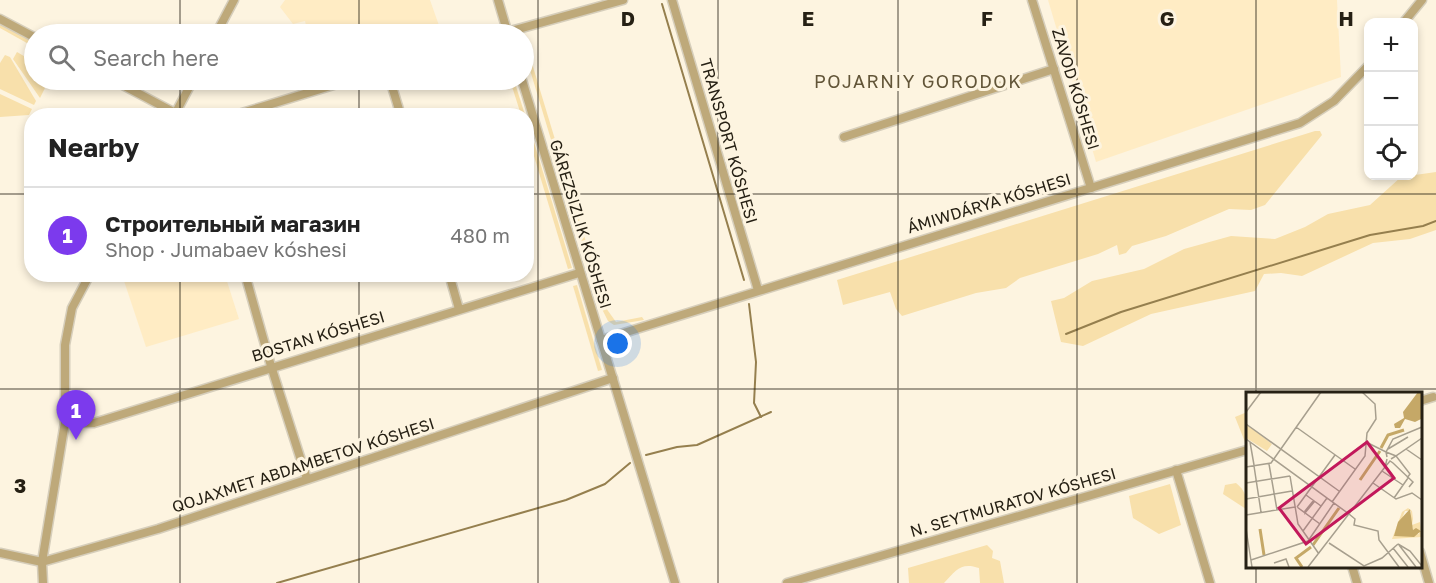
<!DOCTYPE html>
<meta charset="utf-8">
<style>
:root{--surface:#fff;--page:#f2f2f2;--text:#222;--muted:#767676;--line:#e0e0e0;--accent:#7c3aed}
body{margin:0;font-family:"Golos Text",sans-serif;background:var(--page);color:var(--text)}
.controls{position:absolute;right:18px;top:18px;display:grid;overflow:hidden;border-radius:12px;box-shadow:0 3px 9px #0003}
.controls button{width:54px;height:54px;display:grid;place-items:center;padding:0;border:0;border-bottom:2px solid var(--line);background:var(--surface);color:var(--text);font:30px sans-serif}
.you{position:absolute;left:618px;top:344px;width:21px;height:21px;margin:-15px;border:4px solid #fff;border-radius:50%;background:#1a73e8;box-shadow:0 0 0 9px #1a73e833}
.badge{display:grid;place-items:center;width:39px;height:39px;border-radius:50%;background:var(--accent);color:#fff;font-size:20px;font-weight:700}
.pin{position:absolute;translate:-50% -50px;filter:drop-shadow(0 2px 3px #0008)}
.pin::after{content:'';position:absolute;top:32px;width:21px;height:18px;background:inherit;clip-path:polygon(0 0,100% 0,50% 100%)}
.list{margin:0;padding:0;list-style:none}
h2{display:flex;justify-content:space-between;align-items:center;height:78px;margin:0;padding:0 24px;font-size:26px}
h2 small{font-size:20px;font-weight:400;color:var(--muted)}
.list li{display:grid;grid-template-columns:39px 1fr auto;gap:18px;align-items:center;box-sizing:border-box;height:96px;padding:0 24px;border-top:2px solid var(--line)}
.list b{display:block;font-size:22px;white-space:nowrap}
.list p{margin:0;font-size:20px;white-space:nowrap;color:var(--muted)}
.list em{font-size:20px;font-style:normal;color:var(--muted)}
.icon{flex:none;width:33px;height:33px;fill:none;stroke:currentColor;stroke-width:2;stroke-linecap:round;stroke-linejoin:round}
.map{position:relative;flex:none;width:1436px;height:583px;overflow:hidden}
.search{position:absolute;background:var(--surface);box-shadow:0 3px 9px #0003;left:24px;top:24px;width:510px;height:66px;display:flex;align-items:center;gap:15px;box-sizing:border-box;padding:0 21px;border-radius:33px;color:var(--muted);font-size:22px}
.panel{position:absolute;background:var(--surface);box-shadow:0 3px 9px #0003;left:24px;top:108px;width:510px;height:174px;border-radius:24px}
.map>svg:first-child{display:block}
.built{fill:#ffecc4}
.green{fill:#f8e0ab}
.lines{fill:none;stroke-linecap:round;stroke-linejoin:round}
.stream{stroke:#957f4e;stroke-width:2}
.minor-casing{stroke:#d6cebb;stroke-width:11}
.minor{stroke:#bea97a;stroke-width:8}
.grid{fill:none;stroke:#262014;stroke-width:1.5;stroke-opacity:0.55}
.labels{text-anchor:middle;stroke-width:6;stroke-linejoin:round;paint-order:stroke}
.street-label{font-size:16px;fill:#262014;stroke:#fdf4e0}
.neighbourhood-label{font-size:18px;letter-spacing:1.5px;fill:#625538;stroke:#fdf4e0}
.inset-river{fill:none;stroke:#c5a867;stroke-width:3}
.inset-road{fill:none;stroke:#a79f8e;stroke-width:1.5}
.view{fill:#c2185b;fill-opacity:0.15;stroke:#c2185b;stroke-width:3}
.inset-edge{fill:none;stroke:#262014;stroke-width:3}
.grid-label{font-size:20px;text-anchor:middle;font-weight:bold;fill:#262014;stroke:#fdf4e0;stroke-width:6;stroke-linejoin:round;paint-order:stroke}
</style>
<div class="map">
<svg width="1436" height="583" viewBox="0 0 1436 583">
<rect width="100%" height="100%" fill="#fdf4e0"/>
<g class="built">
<polygon points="285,0 430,0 442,34 308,34 305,21 293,24 280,7"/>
<polygon points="1048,0 1337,0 1341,77 1096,162"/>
<polygon points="122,275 225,275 239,319 146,347"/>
</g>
<g class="green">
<polygon points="0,23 34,42 34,47 0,28"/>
<polygon points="524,37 606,308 616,322 642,317 644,320 614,325 608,321 602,309 524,50"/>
<polygon points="17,52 34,62 34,80 49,80 40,98 13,59"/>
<polygon points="5,55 10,57 36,101 34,105 0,89 0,63"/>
<polygon points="510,80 514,80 525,115 521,115"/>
<polygon points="0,94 32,109 29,115 0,117"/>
<polygon points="527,119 572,268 568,269 527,133"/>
<polygon points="1315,131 1320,131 1322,135 1265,205 1251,210 1229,209 1166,236 1132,246 1126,253 1119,255 1117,245 1098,254 1020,278 1006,288 976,293 902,316 896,309 890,292 843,305 837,280"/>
<polygon points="1436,172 1436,230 1410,239 1373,243 1302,276 1281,273 1264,274 1255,291 1151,314 1083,346 1061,342 1051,301 1064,298 1092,281 1144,269 1184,249 1231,236 1275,239 1305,227 1328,214 1370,205 1401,177"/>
<polygon points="577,285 602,370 598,371 573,286"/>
<polygon points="1247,412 1247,441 1245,442 1235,417"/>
<path d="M1236,483C1245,490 1248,499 1246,509L1223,494L1225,485Z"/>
<polygon points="1170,484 1181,525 1159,534 1133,518 1129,496"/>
<path d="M987,545L993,551L992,558L1000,561L1004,583H980L979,568C961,562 956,570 944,583H909L908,568Z"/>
</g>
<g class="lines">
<g class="stream">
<polyline points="662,4 744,280"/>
<polyline points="749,304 756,362 754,403 761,417"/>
<polyline points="1066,334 1121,312 1370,235 1423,226 1436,221"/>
<polyline points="646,455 677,447 697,445 771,412"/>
<polyline points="277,583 566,500 605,484 630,463"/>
</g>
<g class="minor-casing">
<g id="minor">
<polyline points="498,0 508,34"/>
<polyline points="672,0 758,290"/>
<polyline points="1032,0 1091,188"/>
<polyline points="0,19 34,37"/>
<polyline points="1404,22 1422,0"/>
<polyline points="216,34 234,0"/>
<polyline points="500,34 623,0"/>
<polyline points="113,80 181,116"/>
<polyline points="390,80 401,116"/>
<polyline points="522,80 675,583"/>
<polyline points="174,116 193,80"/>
<polyline points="232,116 350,80"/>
<polyline points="844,137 1054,69"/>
<polyline points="245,274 271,366 307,479"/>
<polyline points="449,274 459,309"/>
<polyline points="601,340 1300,123 1334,101 1368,66"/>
<polyline points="1420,401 1433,397"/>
<polyline points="65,422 94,423 579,273"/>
<polyline points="1176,470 1210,583"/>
<polyline points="1420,552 1429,583"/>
<polyline points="0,553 42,562 158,529 613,378"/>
<polyline points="1352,566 1357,583"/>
<polyline points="43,583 42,562 65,422 65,345 72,308 90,274"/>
<polyline points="787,583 1247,450"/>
</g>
</g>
<use href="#minor" class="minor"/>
</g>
<path class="grid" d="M180,0V34M359,0V34M538,0V583M718,0V583M898,0V583M1077,0V583M1256,0V394M180,80V116M359,80V116M0,194H32M526,194H1436M180,274V583M359,274V583M0,389H1436M1256,566V583"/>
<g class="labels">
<g class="street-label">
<text transform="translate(1076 89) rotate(73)" y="6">ZAVOD KÓSHESI</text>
<text transform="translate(729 141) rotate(74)" y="6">TRANSPORT KÓSHESI</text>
<text transform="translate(989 203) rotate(-17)" y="6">ÁMIWDÁRYA KÓSHESI</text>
<text transform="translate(581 224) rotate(73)" y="6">GÁREZSIZLIK KÓSHESI</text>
<text transform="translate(318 336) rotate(-17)" y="6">BOSTAN KÓSHESI</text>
<text transform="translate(303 465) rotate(-18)" y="6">QOJAXMET ABDAMBETOV KÓSHESI</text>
<text transform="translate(1013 502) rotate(-16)" y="6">N. SEYTMURATOV KÓSHESI</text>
</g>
<g class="neighbourhood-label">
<text x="918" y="88">POJARNIY GORODOK</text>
</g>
</g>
<g transform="translate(1246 392)">
<rect width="176" height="176" fill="#fdf4e0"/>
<path d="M0,32L26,52L21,59L0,46ZM162,116L166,119L167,127L166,133L174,130L175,138L168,139L165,132V119H159L149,144L173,142V139H175V145L146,147L156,120Z" fill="#f8e0ab"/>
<path d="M172,0H175V27L169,30L159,27L154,36H149L148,32L158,26L157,20ZM164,117L167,138L170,136L175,139L168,145L148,144L152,130Z" fill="#c5a867"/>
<path class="inset-river" d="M135,56L142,43L158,38M114,88L134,59M14,137L18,163M67,153L93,116M56,175L50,166L65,155"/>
<path class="inset-road" d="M0,20L15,0M0,32L93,99M50,35L109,77M0,47L103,122L109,127L108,133L132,139L133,148L153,175M4,50L8,73M120,50L140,60L147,47L176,35M142,57L162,45M160,57L176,68M141,65L140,60L150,64L145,67M141,67L139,75L144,69L147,71L167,90L163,95M23,72L31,118M8,74L15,120M0,75L25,71L75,0M136,79L157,93M44,84L52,132L73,162M161,86L164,82L150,64L176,46M0,91L44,84M127,91L150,107L166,101L176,108M60,103L75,114M148,106L162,86M0,107L46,99M67,109L68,110L59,121V119ZM86,110L119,64L121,41L130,27L129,12L116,0M51,115L89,63M51,115L74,132M0,123L49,115M0,137L6,175M57,139L81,106M83,151L118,174L136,166L152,152M152,152L164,159L176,174M153,153L170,175M147,156L162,175M5,168L62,149L88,111M28,171L40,167L43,175M62,175L139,75"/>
<path class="view" d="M121,50L148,86L60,152L33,116Z"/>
<rect width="176" height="176" class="inset-edge"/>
</g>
<g class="grid-label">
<text x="628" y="26">D</text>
<text x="808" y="26">E</text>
<text x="987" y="26">F</text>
<text x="1167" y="26">G</text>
<text x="1346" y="26">H</text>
<text x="20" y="493">3</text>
</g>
</svg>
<div class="controls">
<button>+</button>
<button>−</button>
<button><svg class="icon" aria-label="locate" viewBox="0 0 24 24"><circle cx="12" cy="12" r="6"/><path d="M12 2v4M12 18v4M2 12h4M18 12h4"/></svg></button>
</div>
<div class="you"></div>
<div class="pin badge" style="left:76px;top:440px">1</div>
<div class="search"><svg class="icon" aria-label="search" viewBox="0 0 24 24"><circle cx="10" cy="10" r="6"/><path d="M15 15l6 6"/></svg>Search here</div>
<section class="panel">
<h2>Nearby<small></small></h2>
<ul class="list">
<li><span class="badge">1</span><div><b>Строительный магазин</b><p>Shop · Jumabaev kóshesi</p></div><em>480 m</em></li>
</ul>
</section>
</div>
